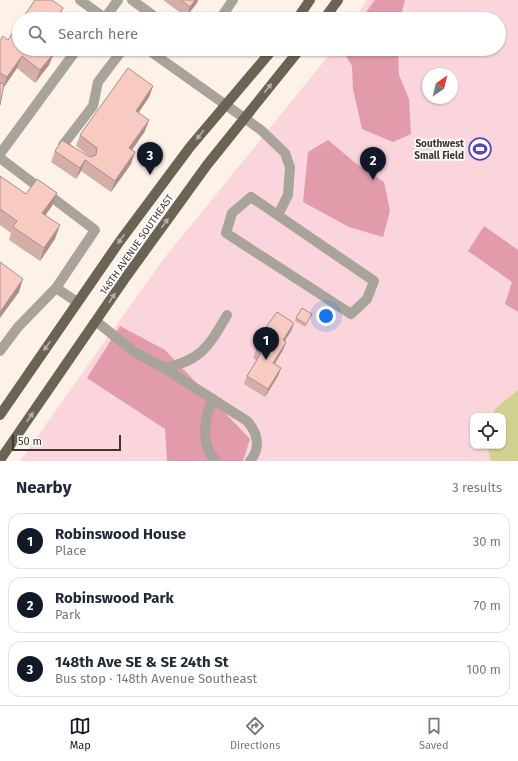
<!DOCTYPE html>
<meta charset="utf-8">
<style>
:root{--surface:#fff;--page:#f6f6f7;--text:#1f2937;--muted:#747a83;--line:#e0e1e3;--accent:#111827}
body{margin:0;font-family:"Fira Sans",sans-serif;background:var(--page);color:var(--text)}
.controls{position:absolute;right:12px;bottom:12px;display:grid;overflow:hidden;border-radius:8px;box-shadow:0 1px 3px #0004}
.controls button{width:36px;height:36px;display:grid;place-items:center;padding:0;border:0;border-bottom:1px solid var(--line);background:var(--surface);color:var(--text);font:20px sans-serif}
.compass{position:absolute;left:422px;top:68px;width:36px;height:36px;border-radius:50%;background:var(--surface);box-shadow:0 1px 3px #0004;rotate:35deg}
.scale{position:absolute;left:12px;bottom:10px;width:109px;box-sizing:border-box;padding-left:4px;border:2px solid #3e3630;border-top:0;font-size:11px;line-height:14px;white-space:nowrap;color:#3e3630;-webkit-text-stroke:3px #fff;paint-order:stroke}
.you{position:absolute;left:326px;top:316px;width:14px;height:14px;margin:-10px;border:3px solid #fff;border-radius:50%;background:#1a73e8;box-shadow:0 0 0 6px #1a73e833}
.badge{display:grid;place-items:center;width:26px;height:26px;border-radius:50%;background:var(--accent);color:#fff;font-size:13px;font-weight:700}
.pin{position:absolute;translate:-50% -33px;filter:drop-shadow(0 1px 2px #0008)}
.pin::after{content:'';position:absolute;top:21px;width:14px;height:12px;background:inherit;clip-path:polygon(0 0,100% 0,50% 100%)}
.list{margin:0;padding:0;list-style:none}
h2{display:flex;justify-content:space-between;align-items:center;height:52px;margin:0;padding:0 16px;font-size:17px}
h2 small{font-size:13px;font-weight:400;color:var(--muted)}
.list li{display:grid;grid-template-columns:26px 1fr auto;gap:12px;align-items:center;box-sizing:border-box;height:56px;margin:0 8px 8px;padding:0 8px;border:1px solid var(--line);border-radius:12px}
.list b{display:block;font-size:15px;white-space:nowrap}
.list p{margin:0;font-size:13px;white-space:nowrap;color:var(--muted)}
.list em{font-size:13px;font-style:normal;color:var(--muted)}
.icon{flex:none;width:22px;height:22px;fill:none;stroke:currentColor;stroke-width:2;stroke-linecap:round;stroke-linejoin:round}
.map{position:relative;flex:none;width:518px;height:461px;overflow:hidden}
.search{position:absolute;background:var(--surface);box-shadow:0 1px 3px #0004;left:12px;right:12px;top:12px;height:44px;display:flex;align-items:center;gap:10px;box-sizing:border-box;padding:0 14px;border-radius:22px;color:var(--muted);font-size:15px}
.sheet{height:244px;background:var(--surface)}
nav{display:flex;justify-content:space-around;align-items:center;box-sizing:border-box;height:56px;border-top:1px solid var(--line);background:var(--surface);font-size:11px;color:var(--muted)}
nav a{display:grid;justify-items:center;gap:2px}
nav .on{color:var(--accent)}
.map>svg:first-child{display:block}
.green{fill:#fbd5dc;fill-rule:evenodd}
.forest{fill:#e19baa}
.water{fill:#d0d290}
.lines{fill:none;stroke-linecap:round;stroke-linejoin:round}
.minor{stroke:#a8a49b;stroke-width:10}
.major{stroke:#6b6353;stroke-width:10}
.wall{fill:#d4afa7}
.shaded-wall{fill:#ad8e88}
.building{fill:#f7cbc2;stroke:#ad8e88}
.oneway{fill:#b5b1a9}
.labels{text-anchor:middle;stroke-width:3.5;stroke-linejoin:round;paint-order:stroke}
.poi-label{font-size:10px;font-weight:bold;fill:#3e3630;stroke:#fff;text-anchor:end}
.street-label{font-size:10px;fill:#3e3630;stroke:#fff}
</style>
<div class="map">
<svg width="518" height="461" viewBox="0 0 518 461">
<rect width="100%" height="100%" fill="#fef1e8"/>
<path class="green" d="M367,0H518V461H20L162,261L334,49H499V19H355ZM428,74H452V98H428ZM473,416H503V446H473Z"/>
<g class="forest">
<polygon points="375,0 405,0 400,19 361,19"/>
<polygon points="342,49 398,49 399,75 409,99 411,134 393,142 362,129 353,89 352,66"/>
<polygon points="328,140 358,165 384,182 390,211 383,237 349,227 303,202 308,152"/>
<polygon points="484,226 518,250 518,312 505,304 512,282 468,251"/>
<polygon points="120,326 165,350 250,439 243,461 167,461 165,429 87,378"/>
</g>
<polygon class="water" points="518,390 518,461 491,461 487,446 503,446 503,416 492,416 495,409"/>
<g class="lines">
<g class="minor">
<polyline points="80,0 106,19"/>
<polyline points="132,0 158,19"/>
<polyline points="105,18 118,0"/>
<polyline points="220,19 233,0"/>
<polyline points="147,49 261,130 285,153 290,167 288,195 278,215"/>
<polyline points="71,151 63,145 93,106 98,82 123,49"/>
<polyline points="0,154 77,49"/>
<polyline points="0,158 95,230 56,288 18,327 0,351"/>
<polygon points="251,197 374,281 367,299 351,314 226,233 232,213"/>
<polyline points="56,288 77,302"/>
<path d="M97,322L133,351L164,368L247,421C258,433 261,448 250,461"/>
<path d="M164,368C201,361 209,346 227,315"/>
<path d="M213,399C204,417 200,446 216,461"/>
</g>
<g class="major">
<polyline points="297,19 310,0"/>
<polyline points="324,19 338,0"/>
<polyline points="0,415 120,241 190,147 273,49"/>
<polyline points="0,460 126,277 207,165 300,49"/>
</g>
</g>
<g class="wall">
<polygon points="163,0 198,0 197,3 186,17"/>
<polygon points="0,41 19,49 54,53 49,65 35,83 17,68 3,88 0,105"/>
<polygon points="153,86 149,97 139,112 145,131 132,150 135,152 131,164 111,192 81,171 76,179 51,162 55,151 90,157 76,146 80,135"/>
<polygon points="0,176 26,194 52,206 45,215 55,239 40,261 9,240 11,233 0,225"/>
<polygon points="312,314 305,327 295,321 296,318"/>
<polygon points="294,323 291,331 285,341 286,342 283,350 275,364 281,368 278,376 265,397 244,384 247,376 257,361 253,358 256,350 254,349 256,341"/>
</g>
<g class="shaded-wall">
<polygon points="195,0 198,0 197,3 186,17 190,7"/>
<polygon points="63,8 59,19 56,19"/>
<polygon points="54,53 49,65 35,83 40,70"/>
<polygon points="22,56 17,68 2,90 7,77"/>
<polygon points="153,86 149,97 132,122 136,111"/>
<polygon points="149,120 145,131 125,160 129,148"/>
<polygon points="135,152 131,164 111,192 115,181"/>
<polygon points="85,160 81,171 76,179 80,168"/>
<polygon points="57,193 52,206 38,226 42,213"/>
<polygon points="60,225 55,239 40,261 44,248"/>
<polygon points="23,279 19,292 0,318 0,312"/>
<polygon points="294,323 291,331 280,348 283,340"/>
<polygon points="286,342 283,350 270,371 273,363"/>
<polygon points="281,368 278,376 265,397 268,389"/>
</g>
<g class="building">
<polygon points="35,0 52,0 63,8 56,19 22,19"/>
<polygon points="181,0 195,0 190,7"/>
<polygon points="19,23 19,49 49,49 54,53 40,70 22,56 7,77 0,73 0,41 3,36 8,40"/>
<polygon points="128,68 153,86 136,111 149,120 129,148 135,152 115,181 85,160 80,168 55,151 62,140 88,156 91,157 96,155 97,148 80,135"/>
<polygon points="0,83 4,84 0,105"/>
<polygon points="0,176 26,194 37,179 57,193 42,213 60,225 44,248 13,227 17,221 0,209"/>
<polygon points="0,262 23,279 0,312"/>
<polygon points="302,308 312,314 306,324 296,318"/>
<polygon points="277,312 294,323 283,340 286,342 273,363 281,368 268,389 247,376 261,353 256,350 260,343 256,341"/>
</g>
<defs><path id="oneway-solid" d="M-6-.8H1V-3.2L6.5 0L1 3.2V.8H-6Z"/></defs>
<g class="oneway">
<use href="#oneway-solid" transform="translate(268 88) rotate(-51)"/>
<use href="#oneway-solid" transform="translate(200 135) rotate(129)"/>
<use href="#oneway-solid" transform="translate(165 223) rotate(-54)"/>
<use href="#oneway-solid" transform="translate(121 239) rotate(126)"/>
<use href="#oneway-solid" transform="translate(112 298) rotate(-57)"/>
<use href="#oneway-solid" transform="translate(47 346) rotate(125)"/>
<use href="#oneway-solid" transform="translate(30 417) rotate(-55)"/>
</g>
<defs>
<g id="stadium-ring" transform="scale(1.15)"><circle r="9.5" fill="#fff" stroke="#5d45be" stroke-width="1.5"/><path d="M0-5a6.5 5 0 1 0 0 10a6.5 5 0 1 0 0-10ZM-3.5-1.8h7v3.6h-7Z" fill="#5d45be"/></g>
</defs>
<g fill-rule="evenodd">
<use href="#stadium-ring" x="480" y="149"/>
</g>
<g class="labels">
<g class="poi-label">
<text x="464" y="147">Southwest<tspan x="464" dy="12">Small Field</tspan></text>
</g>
<g class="street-label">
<text transform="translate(136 244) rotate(-55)" y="4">148TH AVENUE SOUTHEAST</text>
</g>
</g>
</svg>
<div class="controls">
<button><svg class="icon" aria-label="locate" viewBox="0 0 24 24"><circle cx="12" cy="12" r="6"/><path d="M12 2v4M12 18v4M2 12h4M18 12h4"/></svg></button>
</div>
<svg class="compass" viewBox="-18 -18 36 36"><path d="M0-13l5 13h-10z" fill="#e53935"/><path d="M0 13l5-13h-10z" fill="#747a83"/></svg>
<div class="scale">50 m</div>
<div class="you"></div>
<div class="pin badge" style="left:266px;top:360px">1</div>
<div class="pin badge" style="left:373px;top:180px">2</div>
<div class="pin badge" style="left:150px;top:175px">3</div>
<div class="search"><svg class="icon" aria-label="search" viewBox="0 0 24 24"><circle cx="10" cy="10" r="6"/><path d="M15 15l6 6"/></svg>Search here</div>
</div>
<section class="sheet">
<h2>Nearby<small>3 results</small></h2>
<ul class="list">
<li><span class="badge">1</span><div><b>Robinswood House</b><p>Place</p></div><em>30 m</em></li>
<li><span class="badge">2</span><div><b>Robinswood Park</b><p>Park</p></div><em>70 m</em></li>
<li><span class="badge">3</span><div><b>148th Ave SE &amp; SE 24th St</b><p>Bus stop · 148th Avenue Southeast</p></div><em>100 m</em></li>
</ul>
</section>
<nav>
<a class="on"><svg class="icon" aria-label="map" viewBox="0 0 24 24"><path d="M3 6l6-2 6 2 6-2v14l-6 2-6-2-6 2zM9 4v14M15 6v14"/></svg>Map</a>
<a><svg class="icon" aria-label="directions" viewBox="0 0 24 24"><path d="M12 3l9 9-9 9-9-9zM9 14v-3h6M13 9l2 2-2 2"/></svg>Directions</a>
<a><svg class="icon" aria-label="saved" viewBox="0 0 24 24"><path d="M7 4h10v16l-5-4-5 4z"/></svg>Saved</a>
</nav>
